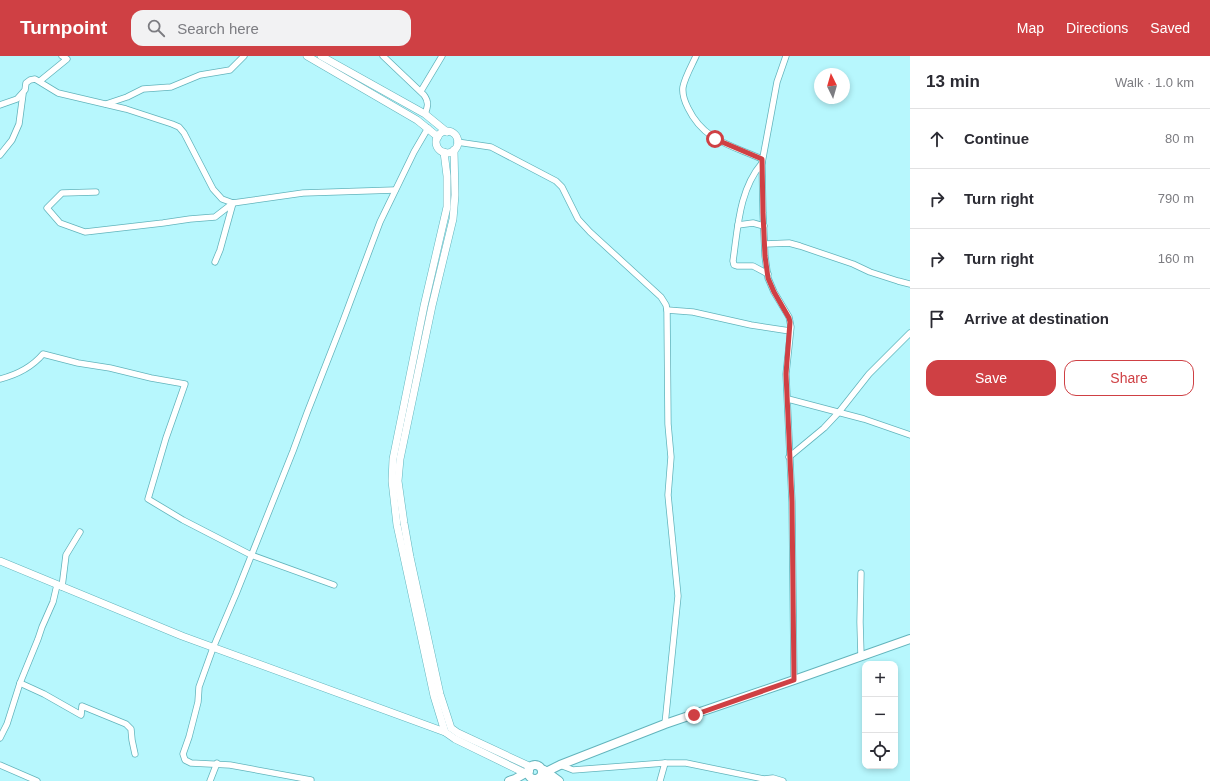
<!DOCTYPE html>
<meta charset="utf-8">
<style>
:root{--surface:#fff;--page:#f2f2f3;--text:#2b2b33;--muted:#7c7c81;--line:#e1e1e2;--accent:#cf4044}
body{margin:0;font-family:Helvetica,sans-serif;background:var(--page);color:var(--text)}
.controls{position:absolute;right:12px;bottom:12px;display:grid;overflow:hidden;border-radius:8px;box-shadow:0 2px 6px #0003}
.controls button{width:36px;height:36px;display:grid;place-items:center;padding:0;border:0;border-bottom:1px solid var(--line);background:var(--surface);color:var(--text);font:20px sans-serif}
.compass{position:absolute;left:814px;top:12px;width:36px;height:36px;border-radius:50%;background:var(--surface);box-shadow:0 2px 6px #0003;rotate:355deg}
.stop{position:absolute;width:12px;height:12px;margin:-9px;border:3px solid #cf4044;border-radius:50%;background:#fff}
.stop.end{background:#cf4044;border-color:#fff;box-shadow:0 1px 4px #0008}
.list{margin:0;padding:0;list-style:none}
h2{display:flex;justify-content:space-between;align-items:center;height:52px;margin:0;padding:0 16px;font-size:17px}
h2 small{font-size:13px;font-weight:400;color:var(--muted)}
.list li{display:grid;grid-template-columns:26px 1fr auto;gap:12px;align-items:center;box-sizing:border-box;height:60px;padding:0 16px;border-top:1px solid var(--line)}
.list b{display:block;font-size:15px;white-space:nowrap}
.list em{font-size:13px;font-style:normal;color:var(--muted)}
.actions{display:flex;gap:8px;padding:12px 16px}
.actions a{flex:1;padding:9px 0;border:1px solid var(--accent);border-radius:12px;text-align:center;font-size:14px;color:var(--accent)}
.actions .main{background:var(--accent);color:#fff}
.icon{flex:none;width:22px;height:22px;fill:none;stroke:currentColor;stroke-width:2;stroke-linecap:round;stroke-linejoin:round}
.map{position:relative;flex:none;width:910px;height:725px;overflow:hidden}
header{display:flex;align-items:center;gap:24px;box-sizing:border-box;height:56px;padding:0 20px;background:var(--accent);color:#fff}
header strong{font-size:19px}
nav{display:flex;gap:22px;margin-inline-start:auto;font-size:14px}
.search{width:280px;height:36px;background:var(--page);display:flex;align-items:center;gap:10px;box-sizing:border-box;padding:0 14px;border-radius:12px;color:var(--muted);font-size:15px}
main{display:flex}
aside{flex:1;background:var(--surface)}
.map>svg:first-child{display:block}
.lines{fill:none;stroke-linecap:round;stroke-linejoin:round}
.minor-casing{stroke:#62b4bc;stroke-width:7}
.tertiary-casing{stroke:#62b4bc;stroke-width:8}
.secondary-casing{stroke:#62b4bc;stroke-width:10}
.minor{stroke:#fff;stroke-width:5.5}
.tertiary{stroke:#fff;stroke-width:7}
.secondary{stroke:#fff;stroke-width:8}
.route{stroke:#cf4044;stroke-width:5}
</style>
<header>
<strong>Turnpoint</strong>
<div class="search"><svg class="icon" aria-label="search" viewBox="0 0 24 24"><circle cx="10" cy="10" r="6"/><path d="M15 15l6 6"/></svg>Search here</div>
<nav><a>Map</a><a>Directions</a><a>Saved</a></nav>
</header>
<main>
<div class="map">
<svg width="910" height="725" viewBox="0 0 910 725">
<rect width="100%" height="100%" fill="#b7f7fd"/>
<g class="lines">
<g class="minor-casing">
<g id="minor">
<path d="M383,0L424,39C429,46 428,50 425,58"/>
<path d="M696,0C692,9 685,21 683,31C682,38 685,46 688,52C704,85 731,89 762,103"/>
<polyline points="786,0 777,26 762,107 763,157 765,200 768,222 774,236 789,261 791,271 786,318 792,446 794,624"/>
<polyline points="40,25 67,3 62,0"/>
<polyline points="421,35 442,0"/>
<polyline points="106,48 127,41 143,33 171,31 200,19 230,14 244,0"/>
<polyline points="0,49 17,43 25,34 26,27 30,24 35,23 58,37 126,53 172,68 179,71 184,77 213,133 222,143 233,147 303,137 395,134"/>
<polyline points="457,86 491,91 556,125 562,131 578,163 590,176 661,241 666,249 667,254 668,368 671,401 668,439 678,540 665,668"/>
<polyline points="0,99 12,84 19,68 23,38"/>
<path d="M762,107C739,134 738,171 733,205L734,209L737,210H753L768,218"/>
<polyline points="96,136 62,137 47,152 60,167 85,176 163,167 190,163 215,161 233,147 220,194 215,206"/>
<polyline points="738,169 753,167 764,170"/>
<polyline points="765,188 789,187 800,190 853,208 870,216 898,225 910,228"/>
<polyline points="667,254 693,256 751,269 790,275"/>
<path d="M0,323C16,319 32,311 43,298L78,307L110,312L151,322L185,328L166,382L148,443L183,464L251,499L334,529"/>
<polyline points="788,343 864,363 910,379"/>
<polyline points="789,401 824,372 839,356 869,318 910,277"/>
<polyline points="861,517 860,566 861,600"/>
<polyline points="62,531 66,499 80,476"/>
<polyline points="20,627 44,638 81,659 82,650 126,668 131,673 132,684 135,698"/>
<polyline points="0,682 7,668 20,627 38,583 42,571 53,546 57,529"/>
<polyline points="0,709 37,725"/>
<polyline points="560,709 573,714 665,707 686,707 764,723 773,722 783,725"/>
<polyline points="311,724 230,709 191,707 185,704 183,698 189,681 198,646 199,631 213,592 236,538 293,395 307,357 343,265 380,166 414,96 428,72"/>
<polyline points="210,725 217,707"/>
<polyline points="660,725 665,707"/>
</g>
</g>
<g class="tertiary-casing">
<g id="tertiary">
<polyline points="307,0 417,64 438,81"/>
<polyline points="321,0 425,58 447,76"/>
<circle cx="447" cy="86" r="11"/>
<polyline points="454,94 455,139 453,163 432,250 400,403 398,425 404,467 410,501 440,638 451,672 458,677 531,711"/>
<polyline points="444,96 447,120 447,151 424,250 393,403 392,425 397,469 434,640 445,676 455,683 529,719"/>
<polyline points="0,505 182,580 445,676"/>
</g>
</g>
<g class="secondary-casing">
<g id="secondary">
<circle cx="535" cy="716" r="7"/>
<polyline points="544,714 559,725"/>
<polyline points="542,718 560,709 665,668 794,624 910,583"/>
<polyline points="539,722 550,725"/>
<polyline points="509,725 515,723 529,715"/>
</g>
</g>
<use href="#minor" class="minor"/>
<use href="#tertiary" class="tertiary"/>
<use href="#secondary" class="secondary"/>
</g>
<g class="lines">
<polyline class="route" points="694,659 794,624 792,446 786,318 790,266 789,262 774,236 768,222 765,200 763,157 762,103 715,83"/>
</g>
</svg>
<div class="controls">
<button>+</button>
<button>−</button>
<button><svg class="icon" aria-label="locate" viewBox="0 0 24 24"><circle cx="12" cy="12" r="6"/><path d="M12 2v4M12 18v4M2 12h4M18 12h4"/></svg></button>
</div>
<svg class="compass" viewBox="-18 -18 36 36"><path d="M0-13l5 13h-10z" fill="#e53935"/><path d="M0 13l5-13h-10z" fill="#7c7c81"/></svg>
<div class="stop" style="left:715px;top:83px"></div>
<div class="stop end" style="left:694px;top:659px"></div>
</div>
<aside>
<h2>13 min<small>Walk · 1.0 km</small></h2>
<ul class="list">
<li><svg class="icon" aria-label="ahead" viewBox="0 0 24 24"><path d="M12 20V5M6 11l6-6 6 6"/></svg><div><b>Continue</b></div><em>80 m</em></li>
<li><svg class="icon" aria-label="right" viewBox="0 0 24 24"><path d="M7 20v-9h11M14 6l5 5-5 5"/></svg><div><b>Turn right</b></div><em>790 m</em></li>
<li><svg class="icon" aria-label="right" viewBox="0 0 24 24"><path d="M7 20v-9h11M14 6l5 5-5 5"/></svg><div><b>Turn right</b></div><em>160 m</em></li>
<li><svg class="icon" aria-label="arrive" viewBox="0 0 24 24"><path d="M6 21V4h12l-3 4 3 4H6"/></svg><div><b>Arrive at destination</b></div></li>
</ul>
<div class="actions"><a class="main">Save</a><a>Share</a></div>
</aside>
</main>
